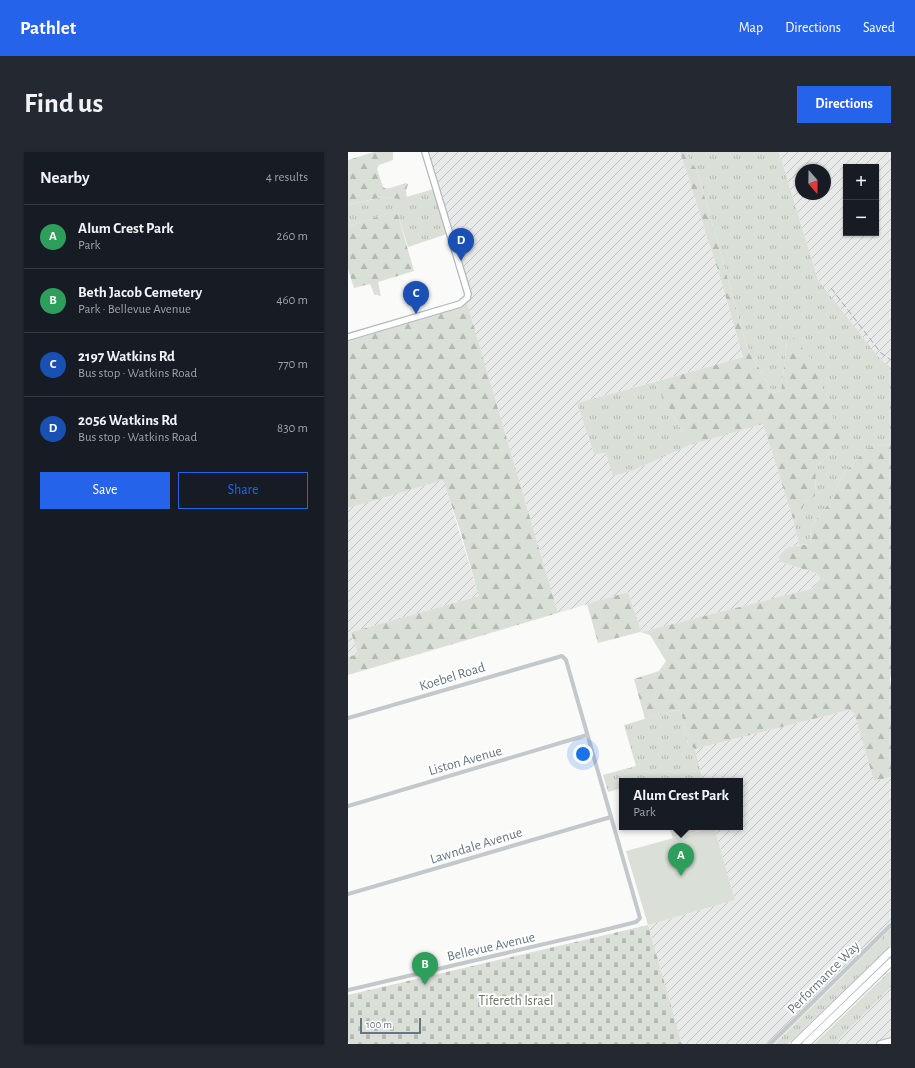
<!DOCTYPE html>
<meta charset="utf-8">
<style>
:root{--surface:#171b24;--page:#242831;--text:#f1f3f6;--muted:#9ea1a6;--line:#363941;--accent:#2563eb}
body{margin:0;font-family:"Alegreya Sans",sans-serif;background:var(--page);color:var(--text)}
.controls{position:absolute;right:12px;top:12px;display:grid;overflow:hidden;border-radius:0px;box-shadow:0 1px 3px #0004}
.controls button{width:36px;height:36px;display:grid;place-items:center;padding:0;border:0;border-bottom:1px solid var(--line);background:var(--surface);color:var(--text);font:20px sans-serif}
.compass{position:absolute;left:447px;top:12px;width:36px;height:36px;border-radius:50%;background:var(--surface);box-shadow:0 1px 3px #0004;rotate:160deg}
.scale{position:absolute;left:12px;bottom:10px;width:61px;box-sizing:border-box;padding-left:4px;border:2px solid #657683;border-top:0;font-size:11px;line-height:14px;white-space:nowrap;color:#657683;-webkit-text-stroke:3px #fff;paint-order:stroke}
.you{position:absolute;left:235px;top:602px;width:14px;height:14px;margin:-10px;border:3px solid #fff;border-radius:50%;background:#1a73e8;box-shadow:0 0 0 6px #1a73e833}
.badge{display:grid;place-items:center;width:26px;height:26px;border-radius:50%;background:var(--accent);color:#fff;font-size:13px;font-weight:700}
.pin{position:absolute;translate:-50% -33px;filter:drop-shadow(0 1px 2px #0008)}
.pin::after{content:'';position:absolute;top:21px;width:14px;height:12px;background:inherit;clip-path:polygon(0 0,100% 0,50% 100%)}
.popup{position:absolute;left:271px;top:626px;width:124px;height:52px;box-sizing:border-box;display:grid;place-content:center;border-radius:0px;background:var(--surface);filter:drop-shadow(0 1px 3px #0005);font-size:13px;white-space:nowrap;color:var(--muted)}
.popup b{font-size:15px;color:var(--text)}
.popup::after{content:'';position:absolute;left:50%;top:100%;margin-left:-8px;border:8px solid transparent;border-top-color:var(--surface)}
.list{margin:0;padding:0;list-style:none}
h2{display:flex;justify-content:space-between;align-items:center;height:52px;margin:0;padding:0 16px;font-size:17px}
h2 small{font-size:13px;font-weight:400;color:var(--muted)}
.list li{display:grid;grid-template-columns:26px 1fr auto;gap:12px;align-items:center;box-sizing:border-box;height:64px;padding:0 16px;border-top:1px solid var(--line)}
.list b{display:block;font-size:15px;white-space:nowrap}
.list p{margin:0;font-size:13px;white-space:nowrap;color:var(--muted)}
.list em{font-size:13px;font-style:normal;color:var(--muted)}
.actions{display:flex;gap:8px;padding:12px 16px}
.actions a{flex:1;padding:9px 0;border:1px solid var(--accent);border-radius:0px;text-align:center;font-size:14px;color:var(--accent)}
.actions .main{background:var(--accent);color:#fff}
.map{position:relative;flex:none;width:543px;height:892px;overflow:hidden;border-radius:0px}
header{display:flex;align-items:center;gap:24px;box-sizing:border-box;height:56px;padding:0 20px;background:var(--accent);color:#fff}
header strong{font-size:19px}
nav{display:flex;gap:22px;margin-inline-start:auto;font-size:14px}
.intro{display:flex;align-items:center;justify-content:space-between;box-sizing:border-box;height:96px;padding:0 24px}
h1{margin:0;font-size:28px}
.button{padding:10px 18px;border-radius:0px;background:var(--accent);color:#fff;font-size:14px;font-weight:700}
main{display:flex;gap:24px;padding:0 24px}
aside{flex:1;background:var(--surface);border-radius:0px;box-shadow:0 1px 3px #0004}
.map>svg:first-child{display:block}
.industrial{fill:url(#industrial-furrows);fill-rule:evenodd}
.grass{fill:url(#grass-tufts)}
.forest{fill:url(#forest-firs)}
.cemetery{fill:url(#cemetery-stones)}
.park{fill:#dadfd7}
.lines{fill:none;stroke-linecap:round;stroke-linejoin:round}
.secondary-casing{stroke:#b3babf;stroke-width:8}
.highway-casing{stroke:#b4b9bd;stroke-width:9}
.street{stroke:#c3c8cc;stroke-width:4}
.secondary{stroke:#fff;stroke-width:5.5}
.highway{stroke:#fff;stroke-width:7}
.rail{stroke:#a2aab0;stroke-width:1;stroke-dasharray:6 3;stroke-linecap:butt}
.labels{text-anchor:middle;stroke-width:4;stroke-linejoin:round;paint-order:stroke}
.street-label{font-size:14px;fill:#657683;stroke:#fff}
.park-label{font-size:14px;fill:#687a64;stroke:#fff}
</style>
<header>
<strong>Pathlet</strong>
<nav><a>Map</a><a>Directions</a><a>Saved</a></nav>
</header>
<div class="intro"><h1>Find us</h1><a class="button">Directions</a></div>
<main>
<aside>
<h2>Nearby<small>4 results</small></h2>
<ul class="list">
<li><span class="badge" style="background:#2e9e5b">A</span><div><b>Alum Crest Park</b><p>Park</p></div><em>260 m</em></li>
<li><span class="badge" style="background:#2e9e5b">B</span><div><b>Beth Jacob Cemetery</b><p>Park · Bellevue Avenue</p></div><em>460 m</em></li>
<li><span class="badge" style="background:#1a4fb4">C</span><div><b>2197 Watkins Rd</b><p>Bus stop · Watkins Road</p></div><em>770 m</em></li>
<li><span class="badge" style="background:#1a4fb4">D</span><div><b>2056 Watkins Rd</b><p>Bus stop · Watkins Road</p></div><em>830 m</em></li>
</ul>
<div class="actions"><a class="main">Save</a><a>Share</a></div>
</aside>
<div class="map">
<svg width="543" height="892" viewBox="0 0 543 892">
<defs>
<pattern id="industrial-furrows" width="10" height="10" patternUnits="userSpaceOnUse"><rect width="10" height="10" fill="#e8e9e9"/><path d="M-1 1l2-2M0 10L10 0M9 11l2-2" fill="none" stroke="#c0c1c2"/></pattern>
<pattern id="grass-tufts" width="24" height="20" patternUnits="userSpaceOnUse"><rect width="24" height="20" fill="#dadfd7"/><path d="M3 7l-1-3M5 7V3M7 7l1-3M15 17l-1-3M17 17v-4M19 17l1-3" fill="none" stroke="#b4b9b4"/></pattern>
<pattern id="forest-firs" width="22" height="20" patternUnits="userSpaceOnUse"><rect width="22" height="20" fill="#dadfd7"/><path d="M5 1l3.5 6h-7zM16 11l3.5 6h-7z" fill="#b4b9b4"/></pattern>
<pattern id="cemetery-stones" width="16" height="16" patternUnits="userSpaceOnUse"><rect width="16" height="16" fill="#dadfd7"/><path d="M2 7V4a2 2 0 0 1 4 0v3zM10 15v-3a2 2 0 0 1 4 0v3z" fill="#b4b9b4"/></pattern>
</defs>
<rect width="100%" height="100%" fill="#fafaf8"/>
<g class="industrial">
<polygon points="80,0 332,0 372,125 395,205 229,251 246,302 258,301 286,318 342,293 415,272 445,367 451,393 440,395 432,410 468,421 472,426 466,436 293,480 280,440 210,461 119,151 103,80"/>
<path d="M431,0H543V216L532,207L470,128ZM498,15H528V81H498ZM453,18H477V42H453Z"/>
<polygon points="95,327 131,444 3,480 10,502 0,505 0,356"/>
<polygon points="501,558 506,561 526,629 543,625 543,777 427,892 334,892 300,773 387,748 366,675 392,675 392,629 355,629 347,597"/>
<polygon points="543,835 543,892 492,892 489,889"/>
</g>
<g class="grass">
<polygon points="339,0 431,0 470,128 532,207 543,216 543,291 520,296 496,321 482,350 463,374 462,392 451,393 445,367 453,361 457,350 467,344 468,315 489,294 465,209 439,190 433,239 425,241 399,195 349,18 341,7"/>
<polygon points="86,37 99,82 60,95 50,63 45,60 0,74 0,53 35,45 51,47"/>
<polygon points="306,230 342,293 286,318 265,324 258,301 246,302 229,251"/>
<polygon points="327,558 333,559 340,592 347,597 355,629 308,629 307,627 299,629 274,629 274,636 260,640 255,623 288,614 276,573"/>
<polygon points="543,777 543,793 440,892 427,892"/>
<polygon points="543,818 543,835 489,889 492,892 466,892"/>
</g>
<g class="forest">
<polygon points="26,0 45,0 45,8 31,13 29,17 35,35 39,37 58,31 60,32 58,39 59,46 51,47 34,45 0,53 0,8"/>
<polygon points="332,0 339,0 341,7 349,18 399,195 425,241 433,239 439,190 446,186 465,209 492,285 489,294 468,315 467,344 457,350 453,361 445,367 415,272 342,293 306,230 395,205 372,125"/>
<polygon points="45,60 50,63 66,119 30,130 33,144 26,142 22,132 6,136 0,117 0,74"/>
<polygon points="119,151 210,461 0,523 0,505 10,502 3,480 131,444 112,378 95,328 0,356 0,189"/>
<polygon points="543,291 543,523 542,527 543,534 543,625 526,629 506,561 501,558 347,597 340,592 333,559 327,558 297,567 286,527 311,519 318,509 302,483 292,480 250,491 239,452 280,440 293,480 466,436 472,426 468,421 432,410 431,404 440,395 462,392 463,374 482,350 496,321 520,296"/>
<polygon points="321,675 365,675 325,686"/>
</g>
<polygon class="cemetery" points="300,773 334,892 1,892 0,889 0,843"/>
<polygon class="park" points="366,675 387,748 300,773 278,699"/>
<g class="lines">
<g class="secondary-casing">
<g id="secondary">
<polyline points="0,185 112,152 119,146 120,142 77,0"/>
<polyline points="532,892 543,889"/>
</g>
</g>
<g class="highway-casing">
<g id="highway">
<polyline points="447,892 543,799"/>
<polyline points="458,892 543,810"/>
</g>
</g>
<g class="street">
<polyline points="0,566 214,504 218,508 292,766 288,770 252,779 0,838"/>
<polyline points="0,654 239,583"/>
<polyline points="0,742 263,665"/>
<polyline points="422,892 543,773"/>
</g>
<use href="#secondary" class="secondary"/>
<use href="#highway" class="highway"/>
<polyline class="rail" points="483,136 533,201 543,208"/>
</g>
<g class="labels">
<g class="street-label">
<text transform="translate(104 524) rotate(-17)" y="5">Koebel Road</text>
<text transform="translate(117 608) rotate(-16)" y="5">Liston Avenue</text>
<text transform="translate(128 693) rotate(-17)" y="5">Lawndale Avenue</text>
<text transform="translate(143 794) rotate(-13)" y="5">Bellevue Avenue</text>
<text transform="translate(475 825) rotate(-45)" y="5">Performance Way</text>
</g>
<g class="park-label">
<text x="168" y="853">Tifereth Israel</text>
</g>
</g>
</svg>
<div class="controls">
<button>+</button>
<button>−</button>
</div>
<svg class="compass" viewBox="-18 -18 36 36"><path d="M0-13l5 13h-10z" fill="#e53935"/><path d="M0 13l5-13h-10z" fill="#9ea1a6"/></svg>
<div class="scale">100 m</div>
<div class="you"></div>
<div class="pin badge" style="left:333px;top:724px;background:#2e9e5b">A</div>
<div class="popup"><b>Alum Crest Park</b>Park</div>
<div class="pin badge" style="left:77px;top:833px;background:#2e9e5b">B</div>
<div class="pin badge" style="left:68px;top:162px;background:#1a4fb4">C</div>
<div class="pin badge" style="left:113px;top:109px;background:#1a4fb4">D</div>
</div>
</main>
